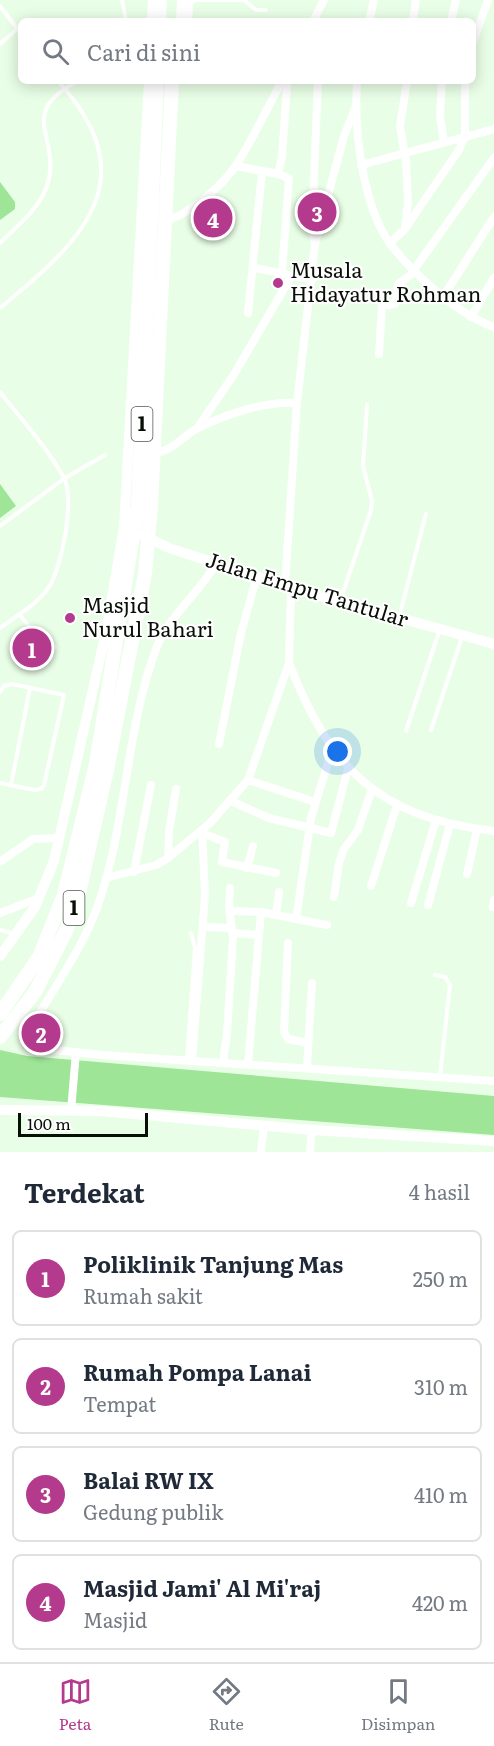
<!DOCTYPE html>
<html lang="id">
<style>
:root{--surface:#fff;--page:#f6f6f7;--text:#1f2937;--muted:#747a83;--line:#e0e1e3;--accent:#b43a8d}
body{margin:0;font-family:Literata,serif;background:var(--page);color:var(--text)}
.scale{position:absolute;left:18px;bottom:15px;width:130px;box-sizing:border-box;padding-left:6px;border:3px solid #070f06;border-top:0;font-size:16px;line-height:21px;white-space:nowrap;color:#070f06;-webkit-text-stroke:4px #fff;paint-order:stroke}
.you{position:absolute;left:338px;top:752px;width:21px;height:21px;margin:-15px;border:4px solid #fff;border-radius:50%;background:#1a73e8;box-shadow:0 0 0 9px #1a73e833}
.badge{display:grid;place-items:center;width:39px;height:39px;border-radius:50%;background:var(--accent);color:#fff;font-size:20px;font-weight:700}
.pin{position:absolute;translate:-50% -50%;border:3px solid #fff;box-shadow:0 2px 6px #0006}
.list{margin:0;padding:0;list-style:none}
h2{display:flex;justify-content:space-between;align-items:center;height:78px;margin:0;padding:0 24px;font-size:26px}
h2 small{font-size:20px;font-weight:400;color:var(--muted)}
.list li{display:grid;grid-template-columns:39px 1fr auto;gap:18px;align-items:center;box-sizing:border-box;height:96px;margin:0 12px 12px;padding:0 12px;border:2px solid var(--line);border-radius:9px}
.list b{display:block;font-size:22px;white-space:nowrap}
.list p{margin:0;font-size:20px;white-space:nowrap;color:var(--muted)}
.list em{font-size:20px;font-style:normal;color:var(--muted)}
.icon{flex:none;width:33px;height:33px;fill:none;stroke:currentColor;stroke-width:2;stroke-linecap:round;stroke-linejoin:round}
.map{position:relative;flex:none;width:494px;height:1152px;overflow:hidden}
.search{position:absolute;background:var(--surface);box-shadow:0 3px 15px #0003;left:18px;right:18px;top:18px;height:66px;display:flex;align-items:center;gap:15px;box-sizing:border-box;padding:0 21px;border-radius:9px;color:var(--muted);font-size:22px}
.sheet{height:510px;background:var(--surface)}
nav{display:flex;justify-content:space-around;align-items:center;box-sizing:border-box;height:84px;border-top:2px solid var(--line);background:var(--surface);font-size:16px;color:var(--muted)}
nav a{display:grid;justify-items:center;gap:3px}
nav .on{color:var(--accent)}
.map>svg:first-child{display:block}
.water{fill:#9ee597}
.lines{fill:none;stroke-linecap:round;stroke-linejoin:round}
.lane{stroke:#fff;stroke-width:4}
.street{stroke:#fff;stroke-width:8}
.secondary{stroke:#fff;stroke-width:10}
.highway{stroke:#fff;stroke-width:14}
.poi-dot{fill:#b43a8d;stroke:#fff;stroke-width:2}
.labels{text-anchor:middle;stroke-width:4.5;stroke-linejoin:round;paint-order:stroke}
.shield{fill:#fff;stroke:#515751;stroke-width:1.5}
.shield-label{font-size:20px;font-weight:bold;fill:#070f06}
.poi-label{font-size:21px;fill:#070f06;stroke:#fff;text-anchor:start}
.street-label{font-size:21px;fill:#070f06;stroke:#fff}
</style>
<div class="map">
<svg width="494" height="1152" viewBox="0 0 494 1152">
<rect width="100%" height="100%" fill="#e9fee6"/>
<g class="water">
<polygon points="0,182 15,202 15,209 0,220"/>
<polygon points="0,484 16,506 0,518"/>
<polygon points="0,1050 27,1056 494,1096 494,1135 0,1097"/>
</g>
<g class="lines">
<g class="lane">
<polyline points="122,0 126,21"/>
<polyline points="198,0 242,0"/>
<polyline points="244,0 256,10 266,10"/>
<polyline points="0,6 21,34"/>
<polyline points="190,21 191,3 196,0"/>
<polyline points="0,44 17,29"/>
<path d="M0,243C17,226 39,209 47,186C63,138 14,114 78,81"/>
<path d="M0,308C82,241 148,180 58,81"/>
<path d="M0,392C21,419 46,446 63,476C76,498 62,566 49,587C38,604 16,616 0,628"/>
<polyline points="0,526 65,478 105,455"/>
<polyline points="340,601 371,510 372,501 363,466 367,405"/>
<polyline points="19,614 37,636 55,647"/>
<polyline points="399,617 426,514"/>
<polyline points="0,692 4,686 12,684 64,695 44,785 41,789 35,790 0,783"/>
<polyline points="431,730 462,637"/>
<polyline points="406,731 439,632"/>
<polyline points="11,785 30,688"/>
<polyline points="0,930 15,934"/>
<polyline points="435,975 445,977 450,985 440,1076"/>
<polyline points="187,1060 195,948 191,933"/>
</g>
<g class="street">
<polyline points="313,21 324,0"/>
<polyline points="369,21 374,0"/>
<polyline points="413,21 416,0"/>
<polyline points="451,21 456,0"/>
<polyline points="473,42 488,0"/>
<path d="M357,81C354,129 362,206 391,245C402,260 416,273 429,285C449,303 469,318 494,327"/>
<polyline points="442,81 440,116 444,142"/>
<polyline points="361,165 494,129"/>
<polyline points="236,166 278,174 282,157 287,86 281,83"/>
<polyline points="278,174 289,178 282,273"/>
<path d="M164,220C185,219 225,183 237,164C253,138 267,109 282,81"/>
<polyline points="405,227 408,203 406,162 400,126 407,81"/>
<polyline points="314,241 312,224 318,81"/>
<polyline points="390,243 404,230 459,150 465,136 465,81"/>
<path d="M254,268C275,271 292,277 313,279"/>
<polyline points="413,271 494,158"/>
<polyline points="443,297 494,217"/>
<polyline points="248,313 262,172"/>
<polyline points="471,317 494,278"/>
<polyline points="379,354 382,306 395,304 398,284 415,272"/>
<polyline points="198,427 233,376 291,277"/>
<path d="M152,453C174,452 182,435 200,427C228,414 266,401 297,403"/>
<path d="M216,564C198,594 168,617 156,649C126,729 127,818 100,899C85,946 53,989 29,1031L31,1042L45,1049L103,1055L494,1081"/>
<polyline points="285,586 297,403 315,244 344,136 356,106"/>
<path d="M289,663C330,768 378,818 494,831"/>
<polyline points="219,744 241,633 257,576"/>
<polyline points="248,780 315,802"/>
<polyline points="231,801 269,818 331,833 348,769"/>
<polyline points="202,833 225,842 222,862 276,873"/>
<polyline points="168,858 169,831 176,789"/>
<polyline points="0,862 33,839 59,838"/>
<polyline points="247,868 253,846"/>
<polyline points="134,872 151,785"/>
<polyline points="467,874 477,829"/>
<polyline points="106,878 156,865 168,858 210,823 248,780 289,663 291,588"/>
<polyline points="371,886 397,805"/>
<polyline points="334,897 339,863 344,849 358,830 372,789"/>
<polyline points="411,903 436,820"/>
<polyline points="428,905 450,824"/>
<polyline points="493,907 494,900"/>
<polyline points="230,911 261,912 327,925"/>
<polyline points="0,913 39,898"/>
<polyline points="276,915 279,892"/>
<polyline points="296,919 311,818 332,750"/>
<polyline points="203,927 231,928"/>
<polyline points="233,933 258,935"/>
<polyline points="288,943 284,1032 288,1039 308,1043"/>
<polyline points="192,1060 205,895 202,830"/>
<polyline points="223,1062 227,1034 233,938 229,907 230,888"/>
<polyline points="248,1064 261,912"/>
<polyline points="307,1067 312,983"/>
<polyline points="71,1111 76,1052"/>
<polyline points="261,1152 264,1126"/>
<polyline points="310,1152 312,1130"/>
</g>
<g class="secondary">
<polyline points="152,21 153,0"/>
<polyline points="142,535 169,548 291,588 494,644"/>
<polyline points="0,956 35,907 54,861 106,632 124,527 149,81"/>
<polyline points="0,1110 101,1111 312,1130 494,1141"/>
</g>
<g class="highway">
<polyline points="159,21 160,0"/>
<polyline points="183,21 184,0"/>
<polyline points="0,1014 39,957 64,895 96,764 138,505 157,81"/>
<polyline points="0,1037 35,992 66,931 78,897 107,770 145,574 151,506 172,81"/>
</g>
</g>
<g class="poi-dot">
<circle cx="278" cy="283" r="6"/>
<circle cx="70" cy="618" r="6"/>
</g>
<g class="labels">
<g class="shield">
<rect x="131.5" y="407" width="21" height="34" rx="4.5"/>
<rect x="63.5" y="891" width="21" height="34" rx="4.5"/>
</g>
<g class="shield-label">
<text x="142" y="431">1</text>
<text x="74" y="915">1</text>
</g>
<g class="poi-label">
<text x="290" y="278">Musala<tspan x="290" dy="24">Hidayatur Rohman</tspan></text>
<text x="82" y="613">Masjid<tspan x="82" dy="24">Nurul Bahari</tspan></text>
</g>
<g class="street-label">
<text transform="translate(307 590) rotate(17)" y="7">Jalan Empu Tantular</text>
</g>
</g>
</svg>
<div class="scale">100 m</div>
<div class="you"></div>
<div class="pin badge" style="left:32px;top:648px">1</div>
<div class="pin badge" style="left:41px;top:1033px">2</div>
<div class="pin badge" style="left:317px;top:212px">3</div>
<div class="pin badge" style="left:213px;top:218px">4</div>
<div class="search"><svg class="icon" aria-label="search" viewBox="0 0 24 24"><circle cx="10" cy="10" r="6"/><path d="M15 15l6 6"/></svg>Cari di sini</div>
</div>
<section class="sheet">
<h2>Terdekat<small>4 hasil</small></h2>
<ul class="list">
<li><span class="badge">1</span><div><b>Poliklinik Tanjung Mas</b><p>Rumah sakit</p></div><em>250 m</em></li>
<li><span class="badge">2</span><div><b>Rumah Pompa Lanai</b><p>Tempat</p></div><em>310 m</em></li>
<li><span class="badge">3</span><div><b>Balai RW IX</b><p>Gedung publik</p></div><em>410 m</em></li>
<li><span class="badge">4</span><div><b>Masjid Jami' Al Mi'raj</b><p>Masjid</p></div><em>420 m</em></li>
</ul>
</section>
<nav>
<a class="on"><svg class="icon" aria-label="map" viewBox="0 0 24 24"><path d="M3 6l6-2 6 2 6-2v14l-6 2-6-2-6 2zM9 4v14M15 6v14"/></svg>Peta</a>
<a><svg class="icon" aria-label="directions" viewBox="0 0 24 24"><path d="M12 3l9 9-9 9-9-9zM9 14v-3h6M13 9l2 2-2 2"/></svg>Rute</a>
<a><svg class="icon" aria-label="saved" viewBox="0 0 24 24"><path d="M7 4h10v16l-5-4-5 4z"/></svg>Disimpan</a>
</nav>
